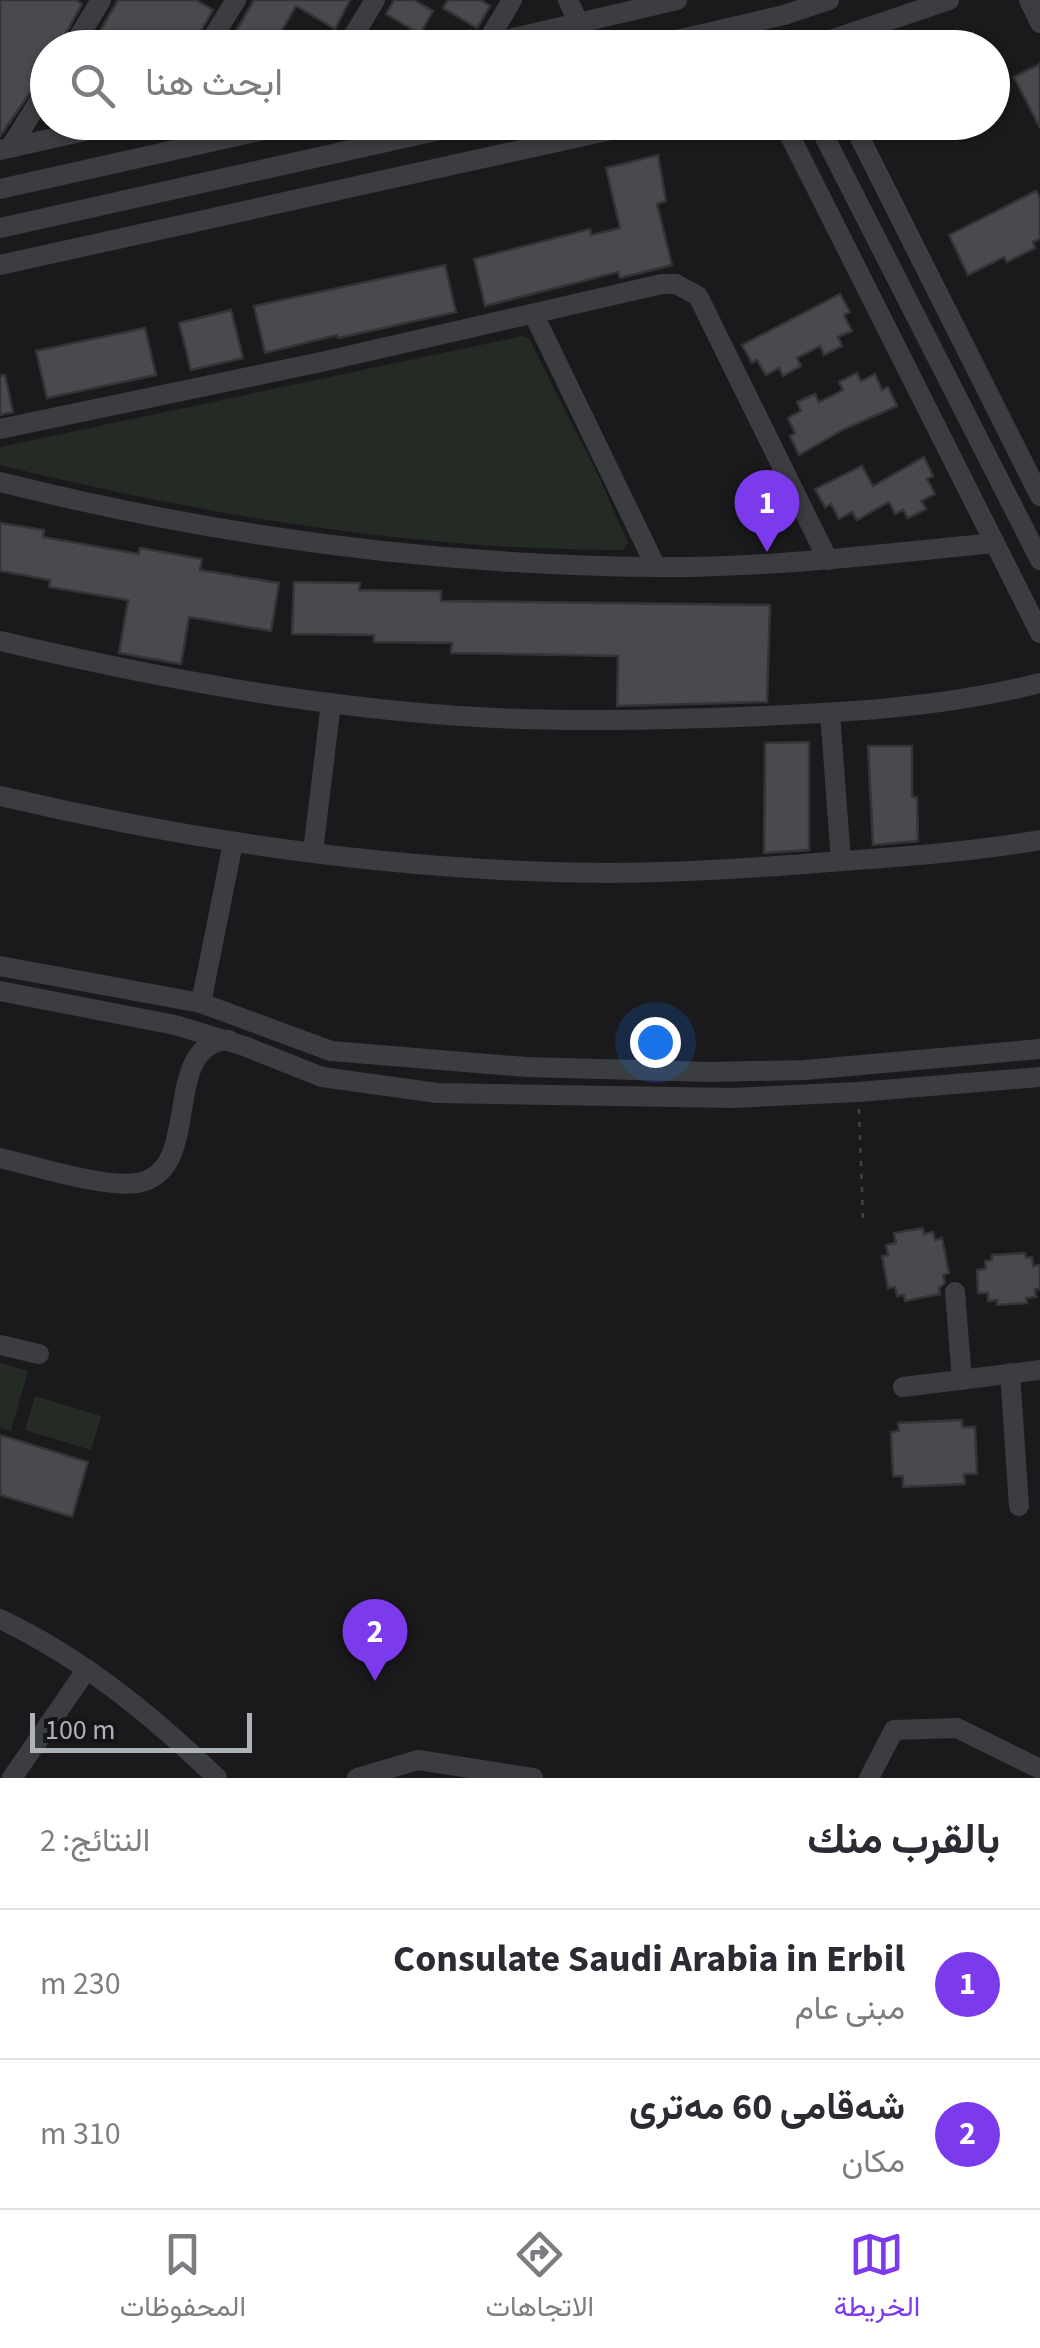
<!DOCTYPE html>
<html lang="ar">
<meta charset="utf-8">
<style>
:root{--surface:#fff;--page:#f2f2f3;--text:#2b2b33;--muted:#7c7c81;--line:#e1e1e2;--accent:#7c3aed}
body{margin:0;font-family:"Source Sans 3",Vazirmatn,sans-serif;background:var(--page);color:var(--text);direction:rtl}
.scale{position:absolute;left:30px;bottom:25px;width:222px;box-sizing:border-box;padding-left:10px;border:5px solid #aeb3ba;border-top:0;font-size:28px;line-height:35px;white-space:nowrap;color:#aeb3ba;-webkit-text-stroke:8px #151517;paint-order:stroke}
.you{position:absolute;left:655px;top:1042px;width:35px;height:35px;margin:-25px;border:8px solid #fff;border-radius:50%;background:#1a73e8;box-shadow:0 0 0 15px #1a73e833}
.badge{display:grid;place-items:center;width:65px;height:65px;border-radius:50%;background:var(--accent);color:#fff;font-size:32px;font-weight:700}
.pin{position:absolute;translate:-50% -82px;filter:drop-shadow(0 2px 5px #0008)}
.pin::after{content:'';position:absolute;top:52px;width:35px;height:30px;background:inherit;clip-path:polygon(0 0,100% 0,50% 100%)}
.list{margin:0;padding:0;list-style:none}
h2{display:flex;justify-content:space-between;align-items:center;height:130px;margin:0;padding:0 40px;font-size:42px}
h2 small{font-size:32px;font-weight:400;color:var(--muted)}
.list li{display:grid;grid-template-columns:65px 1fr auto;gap:30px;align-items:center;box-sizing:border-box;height:150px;padding:0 40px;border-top:2px solid var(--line)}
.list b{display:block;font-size:38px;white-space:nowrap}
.list p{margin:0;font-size:32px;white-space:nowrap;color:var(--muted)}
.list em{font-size:32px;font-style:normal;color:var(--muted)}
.icon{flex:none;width:55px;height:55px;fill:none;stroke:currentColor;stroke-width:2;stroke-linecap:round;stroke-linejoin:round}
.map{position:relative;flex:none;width:1040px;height:1778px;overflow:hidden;direction:ltr}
.search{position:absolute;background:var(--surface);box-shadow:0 2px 8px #0004;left:30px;right:30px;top:30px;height:110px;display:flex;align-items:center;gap:25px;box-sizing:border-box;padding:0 35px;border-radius:55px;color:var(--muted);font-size:38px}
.sheet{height:430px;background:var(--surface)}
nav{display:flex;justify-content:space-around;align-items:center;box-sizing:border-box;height:140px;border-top:2px solid var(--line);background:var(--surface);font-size:28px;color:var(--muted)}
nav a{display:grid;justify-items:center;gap:5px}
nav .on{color:var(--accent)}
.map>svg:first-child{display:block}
.green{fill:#242b24}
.building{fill:#494a4e;stroke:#343437;stroke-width:2.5}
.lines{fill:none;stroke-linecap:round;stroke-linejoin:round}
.path{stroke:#414447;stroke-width:2.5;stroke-dasharray:5 8;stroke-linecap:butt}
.minor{stroke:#3b3d40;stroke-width:20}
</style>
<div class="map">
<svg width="1040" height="1778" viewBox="0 0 1040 1778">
<rect width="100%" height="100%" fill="#1a1a1c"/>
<g class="green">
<path d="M523,336L529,339L599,477L628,543L623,550C413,550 203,515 0,465V447Z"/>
<polygon points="0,1363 28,1371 11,1431 0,1428"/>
<polygon points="35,1396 101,1416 91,1450 25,1430"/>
</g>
<g class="building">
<polygon points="0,0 76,0 82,4 58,48 48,48 48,67 0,136"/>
<polygon points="118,0 196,0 213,10 191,48 154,48 140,39 135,48 90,48"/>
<polygon points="254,0 350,0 335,29 296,6 272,48 226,48"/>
<polygon points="394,0 414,0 433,11 420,34 386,14"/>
<polygon points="448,0 480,0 490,6 477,28 443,8"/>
<polygon points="1040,64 1040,128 1014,77"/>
<polygon points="658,155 666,201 657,204 672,265 620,278 618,272 485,306 474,259 590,229 591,235 620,228 606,168"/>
<polygon points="1036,191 1040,198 1040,239 1033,242 1035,248 1007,262 1004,257 968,275 949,235"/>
<polygon points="445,265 456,312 338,338 337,335 265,353 254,306"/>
<polygon points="840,294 850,312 844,315 852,331 838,337 842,346 824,355 820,346 797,358 801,366 783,376 779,368 766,375 757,360 752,363 742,345"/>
<polygon points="231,310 243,358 191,370 179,323"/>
<polygon points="145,328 156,375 47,398 36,351"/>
<polygon points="857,373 861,381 875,374 882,390 888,387 897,406 844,429 799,455 790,436 795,433 788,418 801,411 797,402 815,394 819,402 843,390 839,382"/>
<polygon points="5,375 13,412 0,415 0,376"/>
<polygon points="924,457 933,476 927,479 935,494 921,501 926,509 908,518 903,510 895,514 889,502 857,520 852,512 839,519 831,504 825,507 815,489 862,466 873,486"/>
<polygon points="0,523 44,530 43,537 139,554 140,548 202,559 200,570 279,583 271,631 189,617 181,664 119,653 128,600 49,587 50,580 0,571"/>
<polygon points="294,582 360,583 359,590 441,591 441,601 770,605 767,702 617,706 618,656 451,653 452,643 374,642 374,635 292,634"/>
<polygon points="809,742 809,850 764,853 765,743"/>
<polygon points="868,746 912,746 912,797 917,797 918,841 873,845"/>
<polygon points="923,1228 924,1234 933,1232 935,1240 942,1238 949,1273 943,1275 945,1283 939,1288 940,1294 905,1301 904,1295 897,1296 895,1287 888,1288 882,1256 888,1255 886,1245 896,1243 894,1233"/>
<polygon points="1025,1253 1026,1258 1032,1257 1033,1266 1040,1265 1040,1289 1035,1289 1036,1297 1026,1298 1027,1303 997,1305 997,1300 988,1301 988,1293 978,1293 977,1270 986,1269 985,1261 992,1260 992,1255"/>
<polygon points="962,1420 962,1427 975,1427 977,1474 964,1474 965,1484 903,1487 903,1476 893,1476 891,1432 899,1431 898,1423"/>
<polygon points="0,1435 88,1462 72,1517 0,1495"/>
</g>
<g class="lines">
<polyline class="path" points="859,1109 863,1218"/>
<g class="minor">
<polyline points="568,0 579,24"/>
<polyline points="1029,0 1040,23"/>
<polyline points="486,44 512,0"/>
<polyline points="72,48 101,0"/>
<polyline points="206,48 236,0"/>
<polyline points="346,48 375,0"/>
<polyline points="471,48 677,0"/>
<polyline points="642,48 784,15 829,0"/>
<polyline points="807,48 949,0"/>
<polyline points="779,122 790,136 1040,633"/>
<polyline points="817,122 1040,560"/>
<polyline points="852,122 1040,496"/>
<polyline points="10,148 48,87"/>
<polyline points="0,150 125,122"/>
<polyline points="0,189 300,122"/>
<polyline points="0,228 476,122"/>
<polyline points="0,265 647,122"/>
<polyline points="534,315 656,567"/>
<polyline points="0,429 321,362 662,284 676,284 698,296 828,560"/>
<path d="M0,482C215,536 433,565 654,567C768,568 882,554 995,543"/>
<path d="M0,641C162,679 328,710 495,718C576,722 657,720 738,717C840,713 941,708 1040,683"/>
<polyline points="830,713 841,861"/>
<path d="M0,796C200,843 403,872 609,873C682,873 755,868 829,862C900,857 970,852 1040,840"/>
<polyline points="313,852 331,703"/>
<polyline points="0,966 201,1003 331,1051 526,1067 710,1072 805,1070 1040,1049"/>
<polyline points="0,991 175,1025 244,1046 322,1077 437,1093 733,1098 858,1092 1040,1077"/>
<polyline points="201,1003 233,843"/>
<path d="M0,1158C35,1166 104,1188 137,1183C206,1172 158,1043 229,1040"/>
<polyline points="955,1292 962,1380"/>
<polyline points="0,1345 39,1354"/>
<polyline points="1010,1373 1019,1506"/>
<polyline points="903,1387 1040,1370"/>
<path d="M0,1619C82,1658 152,1715 217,1778"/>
<polyline points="12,1778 87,1669"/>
<polyline points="357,1778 418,1760 533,1778"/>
<polyline points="869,1778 894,1730 957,1728 1040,1769"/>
</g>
</g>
</svg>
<div class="scale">100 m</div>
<div class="you"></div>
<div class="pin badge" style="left:767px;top:552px">1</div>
<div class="pin badge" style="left:375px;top:1681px">2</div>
<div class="search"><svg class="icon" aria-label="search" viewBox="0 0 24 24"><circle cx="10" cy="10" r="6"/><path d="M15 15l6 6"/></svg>ابحث هنا</div>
</div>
<section class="sheet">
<h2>بالقرب منك<small>النتائج: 2</small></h2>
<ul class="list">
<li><span class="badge">1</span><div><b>Consulate Saudi Arabia in Erbil</b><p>مبنى عام</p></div><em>230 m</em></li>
<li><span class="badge">2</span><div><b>شەقامی 60 مەتری</b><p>مكان</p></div><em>310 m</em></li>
</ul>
</section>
<nav>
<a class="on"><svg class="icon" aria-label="map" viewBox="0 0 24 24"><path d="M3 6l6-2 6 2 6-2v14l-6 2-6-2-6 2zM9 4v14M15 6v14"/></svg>الخريطة</a>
<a><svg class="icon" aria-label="directions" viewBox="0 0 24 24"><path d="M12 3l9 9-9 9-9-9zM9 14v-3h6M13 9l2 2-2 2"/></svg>الاتجاهات</a>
<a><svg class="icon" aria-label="saved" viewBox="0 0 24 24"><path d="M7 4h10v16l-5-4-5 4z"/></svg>المحفوظات</a>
</nav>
